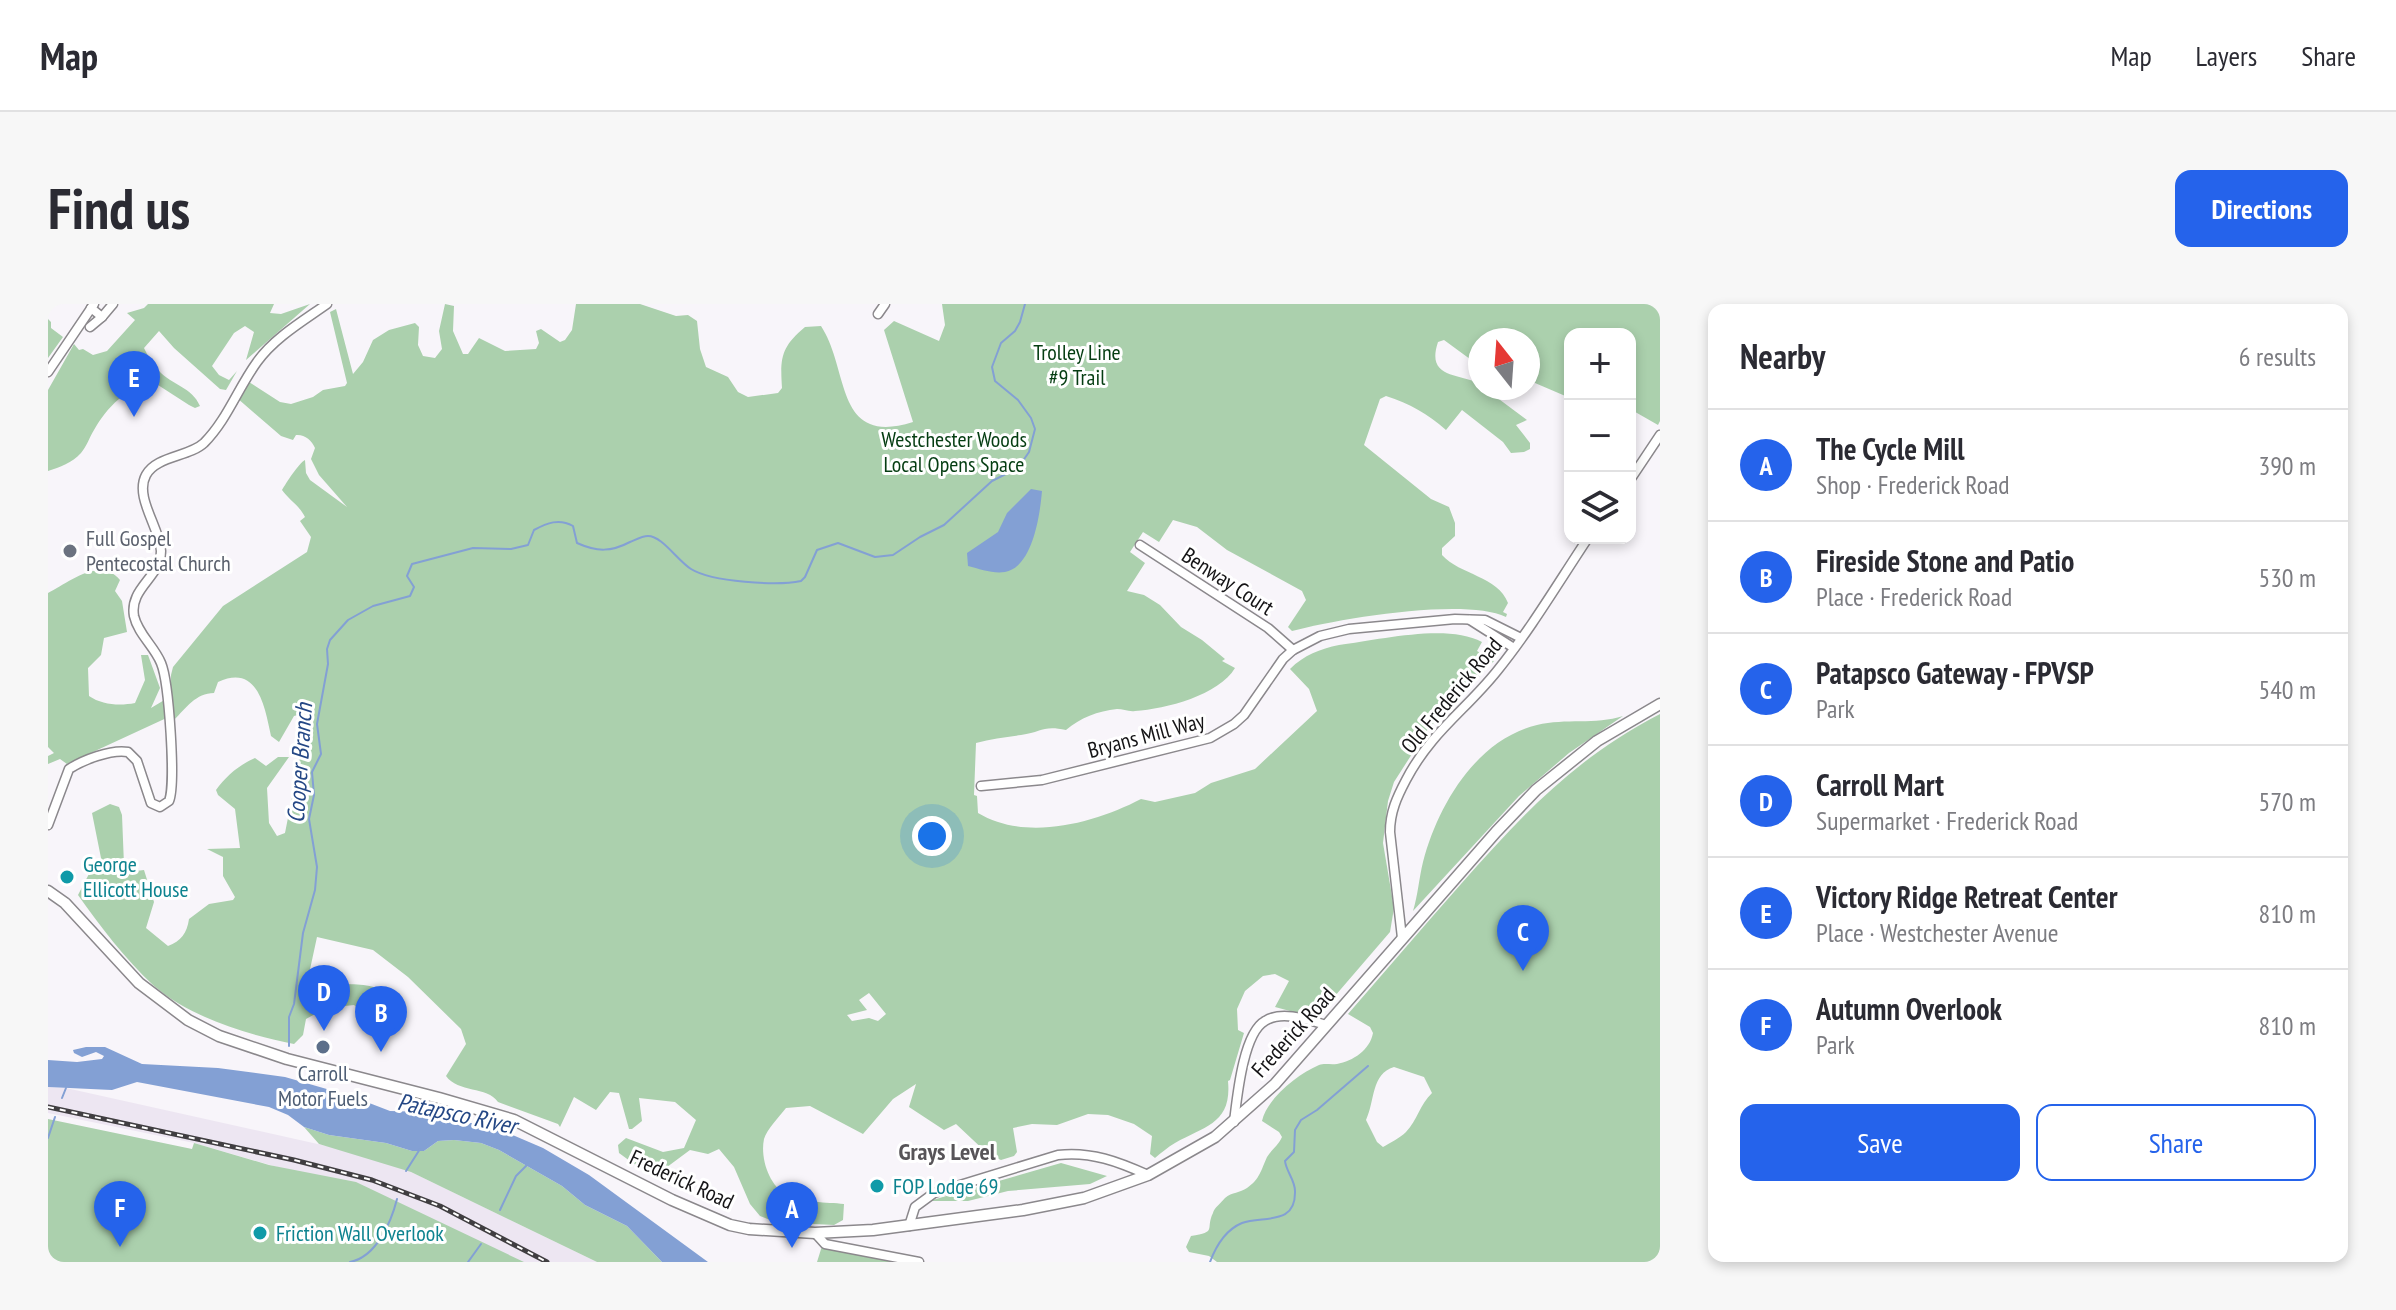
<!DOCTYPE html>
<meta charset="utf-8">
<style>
:root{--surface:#fff;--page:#f7f7f7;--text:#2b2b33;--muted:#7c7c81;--line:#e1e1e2;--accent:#2563eb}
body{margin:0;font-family:"PT Sans Narrow",sans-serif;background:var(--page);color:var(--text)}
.controls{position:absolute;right:24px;top:24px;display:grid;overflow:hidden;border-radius:16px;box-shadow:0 4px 12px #0003}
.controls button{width:72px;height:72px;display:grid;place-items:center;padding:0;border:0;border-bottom:2px solid var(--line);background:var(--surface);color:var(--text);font:40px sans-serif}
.compass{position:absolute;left:1420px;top:24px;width:72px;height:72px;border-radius:50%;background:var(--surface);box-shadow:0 4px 12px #0003;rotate:343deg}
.you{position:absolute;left:884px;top:532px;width:28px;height:28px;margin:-20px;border:6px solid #fff;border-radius:50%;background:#1a73e8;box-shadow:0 0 0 12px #1a73e833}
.badge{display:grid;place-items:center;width:52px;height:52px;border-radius:50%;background:var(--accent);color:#fff;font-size:26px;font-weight:700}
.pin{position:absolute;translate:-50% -66px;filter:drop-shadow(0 2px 4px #0008)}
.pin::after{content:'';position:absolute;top:42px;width:28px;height:24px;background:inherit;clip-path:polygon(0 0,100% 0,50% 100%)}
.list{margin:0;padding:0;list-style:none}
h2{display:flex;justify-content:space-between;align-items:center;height:104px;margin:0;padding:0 32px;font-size:34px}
h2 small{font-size:26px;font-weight:400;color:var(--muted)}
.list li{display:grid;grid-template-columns:52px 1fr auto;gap:24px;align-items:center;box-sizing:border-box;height:112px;padding:0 32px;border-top:2px solid var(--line)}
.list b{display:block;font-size:30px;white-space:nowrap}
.list p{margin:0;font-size:26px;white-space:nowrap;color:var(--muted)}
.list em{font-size:26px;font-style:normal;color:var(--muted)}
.actions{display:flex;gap:16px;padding:24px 32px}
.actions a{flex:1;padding:18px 0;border:2px solid var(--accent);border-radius:16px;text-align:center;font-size:28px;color:var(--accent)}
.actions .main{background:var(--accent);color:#fff}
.icon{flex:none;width:44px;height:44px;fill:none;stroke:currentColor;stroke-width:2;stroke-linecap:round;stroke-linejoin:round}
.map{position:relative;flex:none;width:1612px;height:958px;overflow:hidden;border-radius:16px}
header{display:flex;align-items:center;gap:48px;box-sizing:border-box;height:112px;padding:0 40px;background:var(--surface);border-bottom:2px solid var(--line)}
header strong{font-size:38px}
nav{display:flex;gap:44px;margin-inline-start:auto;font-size:28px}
.intro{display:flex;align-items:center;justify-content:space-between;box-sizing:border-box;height:192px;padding:0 48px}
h1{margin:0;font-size:56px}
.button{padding:20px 36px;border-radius:16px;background:var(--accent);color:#fff;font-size:28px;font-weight:700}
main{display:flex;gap:48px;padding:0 48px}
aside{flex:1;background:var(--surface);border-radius:16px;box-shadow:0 4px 12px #0003}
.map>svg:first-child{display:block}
.built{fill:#ede6f2}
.green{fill:#abd0ad;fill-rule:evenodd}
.water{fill:#83a0d4}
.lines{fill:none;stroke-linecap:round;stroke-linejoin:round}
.stream{stroke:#83a0d4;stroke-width:2}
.minor-casing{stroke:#8b888c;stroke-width:11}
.major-casing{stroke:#8b888c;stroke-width:13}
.minor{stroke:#fff;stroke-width:8}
.major{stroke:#fff;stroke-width:10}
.rail-casing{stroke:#403e41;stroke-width:5}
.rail{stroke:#fff;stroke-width:2;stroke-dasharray:6;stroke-linecap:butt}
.worship-dot{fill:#6b7280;stroke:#fff;stroke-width:3}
.culture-dot{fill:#0f9aa8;stroke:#fff;stroke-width:3}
.service-dot{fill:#5c6f8a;stroke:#fff;stroke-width:3}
.labels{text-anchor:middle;stroke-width:6;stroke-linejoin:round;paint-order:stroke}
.park-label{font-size:22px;fill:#053d12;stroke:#fff}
.worship-label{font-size:22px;fill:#5b616d;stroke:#fff;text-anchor:start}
.street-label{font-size:22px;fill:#151416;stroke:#fff}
.culture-label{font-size:22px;fill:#0d838f;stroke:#fff;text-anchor:start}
.service-label{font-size:22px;fill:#4e5e75;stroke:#fff}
.water-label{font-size:24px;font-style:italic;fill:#244785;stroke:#fff}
.neighbourhood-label{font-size:24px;font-weight:bold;fill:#575458;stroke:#fff}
</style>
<header>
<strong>Map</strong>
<nav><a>Map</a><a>Layers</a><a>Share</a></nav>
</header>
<div class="intro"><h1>Find us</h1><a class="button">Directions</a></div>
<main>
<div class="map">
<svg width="1612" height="958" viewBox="0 0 1612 958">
<rect width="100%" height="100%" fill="#f8f5fa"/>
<polygon class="built" points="0,783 18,784 292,845 332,857 363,868 549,958 462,958 319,889 146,839 0,809"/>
<g class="green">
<path d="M100,0H226L222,9L233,10L262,0L198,56L206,28L197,22L186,29L164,62L171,71L181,76L189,67L178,86L172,85L126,44L111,27L96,44C100,52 104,60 111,67C124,81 144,83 152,102L147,104L141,101L110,81C81,79 59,103 46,126C41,134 39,142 33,149C24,159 12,163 0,167V86L26,40L31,46L35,45L45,51L59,47L87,16L79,9L96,4Z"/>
<path d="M397,0L406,2L405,27L415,50H420L431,34L457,47L488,45L491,39L488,27L493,25L512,38L517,36L524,26L528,0H592L628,12L640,11L649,17L652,45L658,63L680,73L690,88L700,93L730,89L734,84C732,54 733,43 757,23L773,22C802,66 786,143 865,118L836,26L846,17L891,37L897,21L894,0H1612V117L1610,121L1582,105V30H1522V94L1480,76V36H1432V58H1426L1396,36L1390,38C1378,74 1409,69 1430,79L1432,84H1436L1479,116L1468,121L1482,139V145L1476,148L1463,149L1455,138L1414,106L1398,126C1379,109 1362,100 1338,92L1332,95L1316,141L1383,195L1401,203L1407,219V232L1394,244V251C1412,271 1450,272 1460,299L1455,308L1459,310L1458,313C1417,293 1289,315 1244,327L1240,323L1258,296L1254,287L1179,246L1149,223L1125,216L1111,238L1095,228L1082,248L1097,259L1079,287L1096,291L1112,301L1133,323L1154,336L1177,355L1174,357L1187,364C1171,391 1118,405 1087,407C1081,408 1075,405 1069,405C1050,407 1032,414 1018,426C995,421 994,428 973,431C958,433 943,435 928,439L926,491L929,492L930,509C978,538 1047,519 1093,495L1107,498L1147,489L1163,479L1207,465L1269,407L1261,385L1242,365C1256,351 1272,345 1291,341C1331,336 1399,319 1434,338L1429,347L1446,357L1380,425L1346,478L1340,497L1335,539L1346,604L1342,628L1268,714L1227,703L1241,677L1227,670L1215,672L1197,687L1189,705L1190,726L1196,729L1182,776L1180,777C1184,819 1158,822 1127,839C1120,843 1113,849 1107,854L1102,850L1104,832L1086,820L1060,811L1040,810L1009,821L984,820L965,824L969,848L966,852L953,856L941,851L908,820L896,826L861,803L868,780L845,795L815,830L762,802L738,804C731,813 719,825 716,835C712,854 721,882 739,891C754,899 779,898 796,900L795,916L786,921L727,918L712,912L702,900L686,863L671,845L660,850L642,846L615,866L586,860L571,849L570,841L578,834L615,848L636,844L648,816L627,798L591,794L594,817L584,825H581L571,789L562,788L548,806L526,793L512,823L510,820L450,798C439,782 410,789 398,772L418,740L413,725L360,673L325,646L269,633L261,670C296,693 331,661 358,714L326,717L306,701L278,704L258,715L255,731L246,740C200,731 141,713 105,681C77,655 52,622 30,591L43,566L53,562L54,559L44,509L62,500L71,503L74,511L76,561L80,568L96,566L106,598L98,624L120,642C133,637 139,629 141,615L161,600L185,596L187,593L175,572V553L159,545L192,544L187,505L170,491L168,486C178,472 191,461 207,454L218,462L230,453H241L219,484L221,519L229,532L237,529L261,408L246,412L231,438L223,432C217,405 211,359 170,378L166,389C148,389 138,404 126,416L125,411L19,460L12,455L0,460V452L6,449L0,443V289C20,279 52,252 72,276L67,287L74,297L79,328L56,334L53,351L40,364L41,392C54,401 72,402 87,399L97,376L93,351H100L112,384L103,404L123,392V371L125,363L175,302L259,248L263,233L252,217L257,213C251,201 241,196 234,186C238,179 251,159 257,156L258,169L262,176L299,203L271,171L263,155L267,144C264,136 256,130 248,131L245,136L233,132L189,94L201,78L232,98L243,100L265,93L275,86L297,82L299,79L282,8L288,5L305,70L315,58L325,36L341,26L367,19L371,23L370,41L375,52L387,54L394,45L391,27ZM821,689L838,710L830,717L821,714L804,717L799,711L819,706L811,696Z"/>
<polygon points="0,15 3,18 3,24 15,33 0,54"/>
<path d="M1612,410V958H1169L1161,952L1141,948L1138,943L1143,932C1170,928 1157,925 1165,909C1166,904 1174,898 1177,894C1184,888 1192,889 1199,884C1212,875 1213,866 1219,853C1223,846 1230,842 1234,833L1231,828L1214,817C1219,794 1250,770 1271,761C1277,759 1282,761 1289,760C1305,757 1322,746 1325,729L1322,723L1300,710C1338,666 1375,623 1413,580C1476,509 1527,454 1612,410ZM1346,763L1376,773L1384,789C1372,800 1369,817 1358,828C1352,834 1342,839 1335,843L1329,838L1318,816C1327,797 1323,770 1346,763Z"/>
<path d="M1575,412L1521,449L1471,492L1365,607C1370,591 1371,574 1375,558C1390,501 1428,436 1489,421C1518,414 1547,421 1575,412Z"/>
<polygon points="0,815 144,845 146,839 221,861 308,878 476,958 0,958"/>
<polygon points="256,823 281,831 338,839 364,847 376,847 390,837 406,836 433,839 451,846 514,882 537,901 579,922 614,958 549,958 363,868 271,840"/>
<polygon points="1013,859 1059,872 1042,880 960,887 920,897 881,897"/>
<polygon points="774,942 857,958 769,958"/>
</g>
<g class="water">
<path d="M983,185L994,187C992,210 985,263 957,268C945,270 932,265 920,262L919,249L950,228L959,209Z"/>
<polygon points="38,743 57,743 94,760 170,764 237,773 303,792 342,807 382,808 460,829 495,844 541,871 660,958 614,958 579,922 537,901 514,882 451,846 433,839 406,836 390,837 376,847 364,847 338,839 281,831 256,823 240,811 221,803 89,778 64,786 0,783 0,756 29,758 54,755 56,752 48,748 34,753 26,749 25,746"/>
</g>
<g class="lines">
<g class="stream">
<path d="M241,742V713L246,700L255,629L267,586L269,563L261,515L266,491L264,468L273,450L269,420L280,360L279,345L282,336L300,316L325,302L362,292L366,283L359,272L364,260L425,244L463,245L480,241L486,226C499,219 511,214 525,222L529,239C549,248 563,248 582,238C587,236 594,232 600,232C614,232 629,256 643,265C664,278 729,282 753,277L757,273L769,246L790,239L827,253L845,251L872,233L896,221L944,177L970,164L981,148L987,125L983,114L970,96L947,77L944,63L953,39L967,27L972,18L977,0"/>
<polyline points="14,794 18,784"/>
<polyline points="0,834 7,813"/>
<polyline points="358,867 372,845"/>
<polyline points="452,906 468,872 480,860"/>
<path d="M302,958C328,953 343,919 349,895"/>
<polyline points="420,958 433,940"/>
<path d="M1162,958C1168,942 1177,926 1194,919C1214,911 1248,923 1247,887C1247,876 1238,867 1237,857L1246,848L1247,826L1253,816L1269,806L1320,762"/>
</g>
<g class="minor-casing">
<g id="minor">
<polyline points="43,4 54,13 65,0"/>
<polyline points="830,10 837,0"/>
<polyline points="42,23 54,13"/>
<polyline points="0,68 46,0"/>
<polyline points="1582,176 1612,131"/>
<polyline points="1092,241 1220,324 1245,346"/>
<polyline points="1422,316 1466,344"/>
<polyline points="933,482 994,476 1162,434 1186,420 1196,411 1235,355 1245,346 1272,332 1301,325 1407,315 1437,316 1473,334"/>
<path d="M0,521L21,465C35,456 63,445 80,448L89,457L103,499L112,503L121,497C128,480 121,378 113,359C106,342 90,330 86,312C81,284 113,273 113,247C112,224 86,193 98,171C108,152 141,153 156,139C179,116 190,84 209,58C226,34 255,17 279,0"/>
<path d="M1354,634L1342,528C1342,508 1349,493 1358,476C1383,428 1417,407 1449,367C1483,325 1510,279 1540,234"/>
<path d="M1186,818C1189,794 1195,729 1217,717C1234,706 1261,716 1278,721"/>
<path d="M861,922L867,903L886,889L1010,851C1043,847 1071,858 1100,871"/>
<polyline points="767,929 777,940 871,958"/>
</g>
</g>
<g class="major-casing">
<polyline id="major" points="0,587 17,599 91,679 140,716 171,732 239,755 391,794 466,816 624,896 682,921 701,925 767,929 825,926 975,906 1036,894 1100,871 1167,833 1227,780 1448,528 1488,486 1549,437 1612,400"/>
</g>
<use href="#minor" class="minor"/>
<use href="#major" class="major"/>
<g class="rail-casing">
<polyline id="rail" points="0,803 246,856 324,876 392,902 499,958"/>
</g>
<use href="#rail" class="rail"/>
</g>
<circle class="worship-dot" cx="22" cy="247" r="8"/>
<g class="culture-dot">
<circle cx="19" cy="573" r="8"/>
<circle cx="829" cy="882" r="8"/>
<circle cx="212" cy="929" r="8"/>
</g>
<circle class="service-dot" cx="275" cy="743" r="8"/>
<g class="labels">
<g class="park-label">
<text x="1029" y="56">Trolley Line<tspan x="1029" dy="25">#9 Trail</tspan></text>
<text x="906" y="143">Westchester Woods<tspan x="906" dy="25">Local Opens Space</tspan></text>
</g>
<g class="worship-label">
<text x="38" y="242">Full Gospel<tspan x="38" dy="25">Pentecostal Church</tspan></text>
</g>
<g class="street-label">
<text transform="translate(1180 277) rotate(33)" y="8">Benway Court</text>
<text transform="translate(1403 391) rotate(-50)" y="8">Old Frederick Road</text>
<text transform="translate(1098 431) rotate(-15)" y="8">Bryans Mill Way</text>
<text transform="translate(1245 728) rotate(-48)" y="8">Frederick Road</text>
<text transform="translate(634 875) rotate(25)" y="8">Frederick Road</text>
</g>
<g class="culture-label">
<text x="35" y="568">George<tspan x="35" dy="25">Ellicott House</tspan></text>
<text x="845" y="890">FOP Lodge 69</text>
<text x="228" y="937">Friction Wall Overlook</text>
</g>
<g class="service-label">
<text x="275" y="777">Carroll<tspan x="275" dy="25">Motor Fuels</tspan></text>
</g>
<g class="water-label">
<text transform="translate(252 459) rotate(-86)" y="8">Cooper Branch</text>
<text transform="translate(409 810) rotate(12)" y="8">Patapsco River</text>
</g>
<g class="neighbourhood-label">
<text x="899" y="856">Grays Level</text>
</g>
</g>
</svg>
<div class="controls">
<button>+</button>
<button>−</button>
<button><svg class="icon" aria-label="layers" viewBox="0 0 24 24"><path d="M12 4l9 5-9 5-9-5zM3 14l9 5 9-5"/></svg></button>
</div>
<svg class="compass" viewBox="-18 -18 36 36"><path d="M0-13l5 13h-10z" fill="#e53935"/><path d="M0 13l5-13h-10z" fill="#7c7c81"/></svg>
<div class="you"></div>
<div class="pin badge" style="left:744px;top:944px">A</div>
<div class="pin badge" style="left:333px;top:748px">B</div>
<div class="pin badge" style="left:1475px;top:667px">C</div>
<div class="pin badge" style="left:276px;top:727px">D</div>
<div class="pin badge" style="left:86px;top:113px">E</div>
<div class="pin badge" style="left:72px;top:943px">F</div>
</div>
<aside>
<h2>Nearby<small>6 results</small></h2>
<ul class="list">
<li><span class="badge">A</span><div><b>The Cycle Mill</b><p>Shop · Frederick Road</p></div><em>390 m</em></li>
<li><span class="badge">B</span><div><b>Fireside Stone and Patio</b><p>Place · Frederick Road</p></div><em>530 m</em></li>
<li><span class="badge">C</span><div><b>Patapsco Gateway - FPVSP</b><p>Park</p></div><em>540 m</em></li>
<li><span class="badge">D</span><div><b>Carroll Mart</b><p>Supermarket · Frederick Road</p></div><em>570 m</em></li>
<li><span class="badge">E</span><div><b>Victory Ridge Retreat Center</b><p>Place · Westchester Avenue</p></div><em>810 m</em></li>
<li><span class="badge">F</span><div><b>Autumn Overlook</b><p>Park</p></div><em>810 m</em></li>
</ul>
<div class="actions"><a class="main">Save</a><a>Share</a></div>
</aside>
</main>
